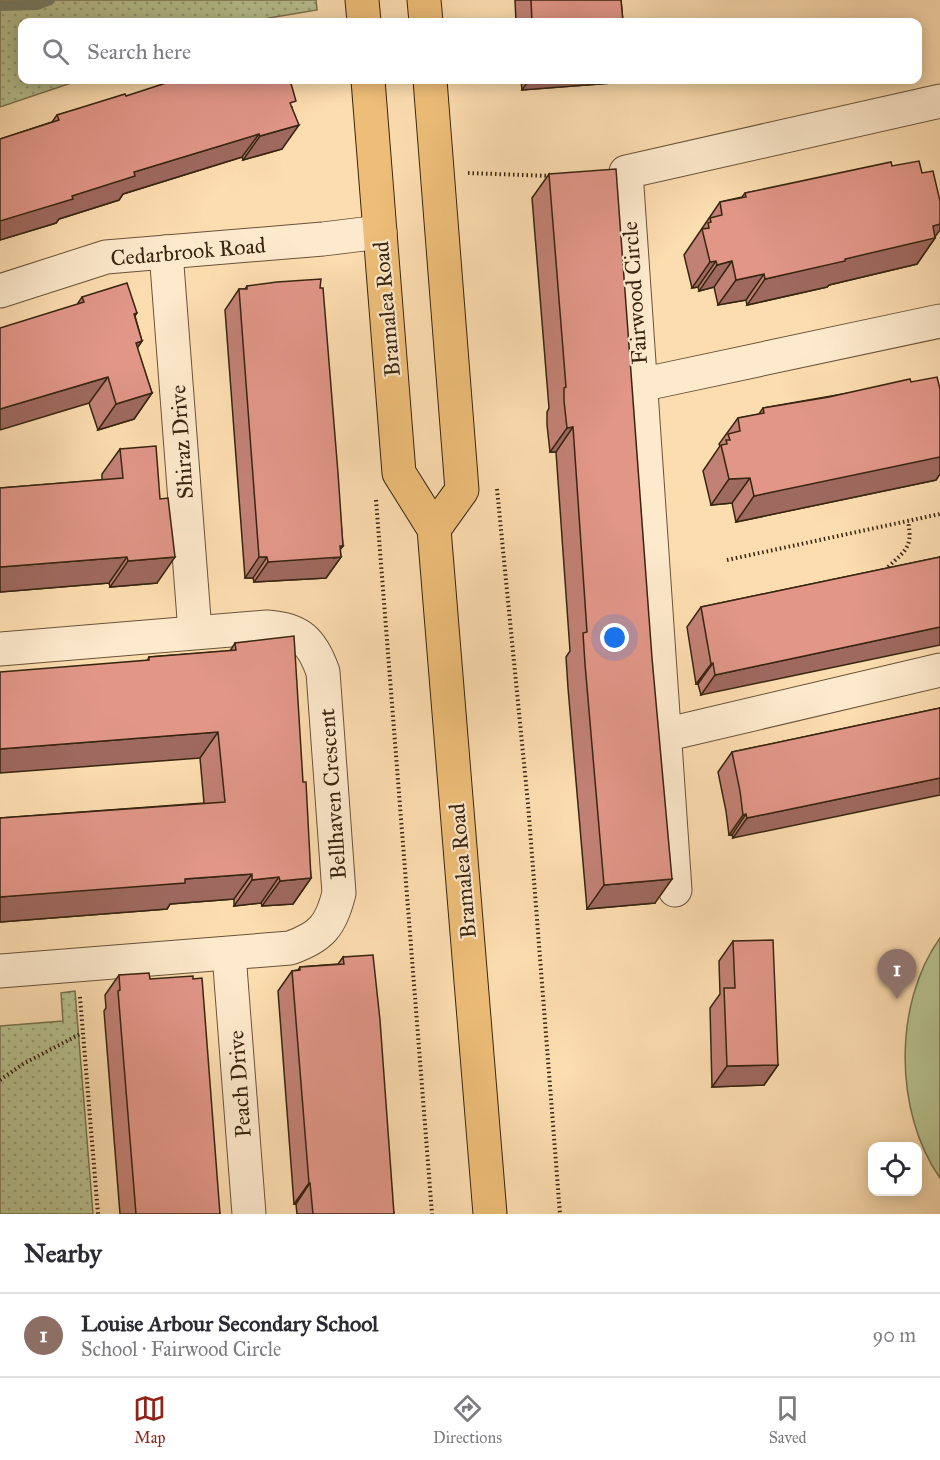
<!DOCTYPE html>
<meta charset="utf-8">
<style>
:root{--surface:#fff;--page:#f2f2f3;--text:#2b2b33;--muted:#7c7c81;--line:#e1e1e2;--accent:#8f2418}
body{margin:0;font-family:"IM FELL Great Primer",serif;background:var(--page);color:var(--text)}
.controls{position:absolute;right:18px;bottom:18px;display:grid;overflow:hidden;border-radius:12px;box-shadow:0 3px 15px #0003}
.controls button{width:54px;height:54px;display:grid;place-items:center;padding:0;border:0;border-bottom:2px solid var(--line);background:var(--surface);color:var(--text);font:30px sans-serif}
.you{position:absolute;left:615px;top:638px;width:21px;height:21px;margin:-15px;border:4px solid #fff;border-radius:50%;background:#1a73e8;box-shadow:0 0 0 9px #1a73e833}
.badge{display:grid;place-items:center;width:39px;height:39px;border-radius:50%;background:var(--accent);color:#fff;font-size:20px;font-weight:700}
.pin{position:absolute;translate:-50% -50px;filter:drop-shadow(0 2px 3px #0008)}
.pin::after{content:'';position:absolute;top:32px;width:21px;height:18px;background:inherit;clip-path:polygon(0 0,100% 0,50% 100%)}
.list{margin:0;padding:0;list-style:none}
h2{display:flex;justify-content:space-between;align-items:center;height:78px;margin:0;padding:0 24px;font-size:26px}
h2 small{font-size:20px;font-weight:400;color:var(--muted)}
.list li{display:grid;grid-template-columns:39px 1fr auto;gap:18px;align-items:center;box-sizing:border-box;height:84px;padding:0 24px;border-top:2px solid var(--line)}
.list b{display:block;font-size:22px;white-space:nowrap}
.list p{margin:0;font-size:20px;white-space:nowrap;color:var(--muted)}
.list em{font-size:20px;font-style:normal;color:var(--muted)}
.icon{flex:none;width:33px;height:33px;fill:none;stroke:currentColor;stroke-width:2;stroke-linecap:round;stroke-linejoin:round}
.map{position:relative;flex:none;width:940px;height:1214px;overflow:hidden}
.search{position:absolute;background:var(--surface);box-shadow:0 3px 15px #0003;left:18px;right:18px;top:18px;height:66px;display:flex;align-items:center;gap:15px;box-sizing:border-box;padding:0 21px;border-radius:12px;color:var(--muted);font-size:22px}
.sheet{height:162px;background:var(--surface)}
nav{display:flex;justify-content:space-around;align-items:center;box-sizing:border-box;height:84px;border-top:2px solid var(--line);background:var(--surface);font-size:16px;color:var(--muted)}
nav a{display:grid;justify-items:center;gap:3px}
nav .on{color:var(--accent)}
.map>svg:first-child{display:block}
.park{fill:url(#park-dots);stroke:#787450;stroke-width:1.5}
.pitch{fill:#b8c291;stroke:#787450;stroke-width:1.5}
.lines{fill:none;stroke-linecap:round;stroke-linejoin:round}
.stream{stroke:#76806b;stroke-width:10}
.minor-casing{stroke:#695338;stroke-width:35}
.major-casing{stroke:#382510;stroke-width:35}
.path{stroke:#382510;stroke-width:4;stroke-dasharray:1.5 3;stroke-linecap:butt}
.minor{stroke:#fde9cc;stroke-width:33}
.major{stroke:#eebe78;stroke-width:33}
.wall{fill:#c28175;stroke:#382510;stroke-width:1.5}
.shaded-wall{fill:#9e695f;stroke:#382510;stroke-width:1.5}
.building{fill:#e19688;stroke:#382510;stroke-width:1.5}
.labels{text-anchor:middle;stroke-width:4.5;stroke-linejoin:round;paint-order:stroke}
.street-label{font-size:22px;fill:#382510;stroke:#fde9cc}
</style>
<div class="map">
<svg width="940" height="1214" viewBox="0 0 940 1214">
<defs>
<pattern id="park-dots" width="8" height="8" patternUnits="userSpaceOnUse" patternTransform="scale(1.5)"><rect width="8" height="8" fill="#b8c291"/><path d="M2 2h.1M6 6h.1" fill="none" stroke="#979d75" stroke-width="1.8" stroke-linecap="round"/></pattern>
</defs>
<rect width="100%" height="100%" fill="#fcddb0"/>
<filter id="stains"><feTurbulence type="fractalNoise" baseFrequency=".00333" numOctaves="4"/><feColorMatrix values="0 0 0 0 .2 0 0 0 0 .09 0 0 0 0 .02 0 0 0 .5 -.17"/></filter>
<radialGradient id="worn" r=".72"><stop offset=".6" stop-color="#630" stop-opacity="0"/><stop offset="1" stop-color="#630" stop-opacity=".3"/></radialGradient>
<g class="park">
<polygon points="0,0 316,0 317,10 269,18 255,22 22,22 22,80 80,80 0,107"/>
<polygon points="75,991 93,1214 0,1214 0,1026 63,1021 61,993"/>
</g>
<path class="pitch" d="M940,938V1178C894,1112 893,1004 940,938Z"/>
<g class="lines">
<polyline class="stream" points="0,6 37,5 50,0"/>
<g class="minor-casing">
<g id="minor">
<polyline points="166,252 195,632"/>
<polyline points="0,291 106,257 323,239 380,232"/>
<polyline points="640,385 940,321"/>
<path d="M0,649L267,627C300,629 312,641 323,672L339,893C331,926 321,937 290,948L0,971"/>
<polyline points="664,735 940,670"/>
<polyline points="675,890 626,172 940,101"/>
<polyline points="229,954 249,1214"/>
</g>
</g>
<g class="major-casing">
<g id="major">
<polyline points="362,0 364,22"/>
<polyline points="424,0 426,22"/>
<polyline points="368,80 399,473 434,529 490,1214"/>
<polyline points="430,80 462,490 434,529"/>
</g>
</g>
<g class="path">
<polyline points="468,173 551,176"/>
<polyline points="497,489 528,804 560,1214"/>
<polyline points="376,500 432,1214"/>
<polyline points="727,560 940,514"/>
<path d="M888,567C906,550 913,547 908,521"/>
<polyline points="80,997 98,1214"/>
<polyline points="0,1080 23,1064 82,1033"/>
</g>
<use href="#minor" class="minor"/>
<use href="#major" class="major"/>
</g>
<g class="wall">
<polygon points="515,0 621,0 623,22 516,22"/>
<polygon points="521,80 614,80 612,83 522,90"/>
<polygon points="126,96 292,107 282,149 243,160 242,157 123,194 119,200 59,219 56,223 0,240 0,139 52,122 57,115"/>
<polygon points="892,166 935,237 935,238 917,264 829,285 827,287 747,305 746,300 718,305 714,287 699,291 698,287 692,288 684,255 720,202 742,197 745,193"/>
<polygon points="549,174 655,903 587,909 568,688 566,657 570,651 556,452 550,452 547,425 547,412 549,408 532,198"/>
<polygon points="247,286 320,288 343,546 340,549 341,557 326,578 254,582 253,578 245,578 225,310 239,289 245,289"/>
<polygon points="82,297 137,313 135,316 142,341 137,348 152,393 134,419 98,430 89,403 78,303"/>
<polygon points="911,382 940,389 940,474 936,480 736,522 732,503 711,505 703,471 720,446 719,444 738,418 759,414 763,408"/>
<polygon points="120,449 157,583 110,587 109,583 0,592 0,488 102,480 102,474"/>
<polygon points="940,557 701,695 698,684 696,684 687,627 701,607"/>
<polygon points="235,643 303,782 311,878 293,904 262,906 261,903 234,906 234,899 170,904 167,909 0,922 0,818 204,803 200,758 147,661 149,657 230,651"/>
<polygon points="940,708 733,838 732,835 729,835 726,811 718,772 732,752"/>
<polygon points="733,941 778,1065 764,1085 712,1087 710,1008 720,994 719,961"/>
<polygon points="343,957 394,1214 297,1214 296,1204 294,1204 278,991 292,971 298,970 300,967 338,964"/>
<polygon points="119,975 150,979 220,1214 120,1214 104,1011 106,1008 105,995"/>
</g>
<g class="shaded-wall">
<polygon points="529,80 614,80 612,83 522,90"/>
<polygon points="299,125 282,149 243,160 260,136"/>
<polygon points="259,134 242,157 123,194 119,200 59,219 56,223 0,240 0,221 72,196 134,172"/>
<polygon points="940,224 940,230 934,238 935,238 917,264 829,285 827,287 747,305 765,279 845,259 933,226"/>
<polygon points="716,261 698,287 692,288 710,262"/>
<polygon points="732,261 714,287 699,291 717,265"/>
<polygon points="764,274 746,300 718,305 736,280"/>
<polygon points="142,341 124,367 136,343"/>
<polygon points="108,377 89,403 0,430 0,409"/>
<polygon points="152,393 134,419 98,430 116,404"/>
<polygon points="573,427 556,452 550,452 567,428"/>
<polygon points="940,451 940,474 936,480 736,522 754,496"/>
<polygon points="750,478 732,503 711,505 729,479"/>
<polygon points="343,546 334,558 341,557 326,578 254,582 268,562"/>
<polygon points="127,557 109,583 0,592 0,567"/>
<polygon points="175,557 157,583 110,587 128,561"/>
<polygon points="259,557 267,557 253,578 245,578"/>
<polygon points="940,627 940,645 701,695 715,675"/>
<polygon points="713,663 698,684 696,684 711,664"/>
<polygon points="218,732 200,758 0,773 0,749"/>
<polygon points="940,778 940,795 733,838 747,818"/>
<polygon points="746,814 732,835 729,835 743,815"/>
<polygon points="252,874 234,899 170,904 167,909 0,922 0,897 185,879"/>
<polygon points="279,877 261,903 234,906 252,880"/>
<polygon points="311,878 293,904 262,906 280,881"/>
<polygon points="672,879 655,903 587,909 604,885"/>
<polygon points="778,1065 764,1085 712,1087 727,1066"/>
<polygon points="309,1183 310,1183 296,1204 294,1204"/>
</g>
<g class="building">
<polygon points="531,0 621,0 623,22 532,22"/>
<polygon points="175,80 290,80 296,101 290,103 299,125 260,136 259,134 134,172 135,176 72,196 73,199 0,221 0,139 59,120 57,115 125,94 126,96"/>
<polygon points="919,161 922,173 933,171 940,201 940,224 933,226 935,238 845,259 845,261 765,279 764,274 736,280 732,261 717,265 716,261 710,262 702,229 709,228 708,223 711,222 710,218 722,215 720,202 746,197 745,193 891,162 892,166"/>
<polygon points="616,169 652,658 672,879 604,885 585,664 583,633 587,632 573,427 567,428 564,401 564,388 566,387 549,174"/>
<polygon points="321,279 320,288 323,288 338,473 343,546 340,546 341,557 268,562 267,557 259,557 239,289 247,289 247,286 277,282"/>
<polygon points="127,283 137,313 134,314 142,341 136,343 152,393 116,404 108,377 0,409 0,328 84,302 82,297"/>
<polygon points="937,377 940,389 940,457 754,496 750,478 729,479 721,445 727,444 726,440 730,440 728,434 740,431 738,418 764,413 763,408 829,397 910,379 911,382"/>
<polygon points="156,446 160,499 168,498 175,557 128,561 127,557 0,567 0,488 123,478 120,449"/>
<polygon points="940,557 940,627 715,675 713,663 711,664 701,607"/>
<polygon points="294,636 303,782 306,782 311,878 280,881 279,877 252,880 252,874 185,879 185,883 0,897 0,818 225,802 218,732 0,749 0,672 149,660 149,657 236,650 235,643"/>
<polygon points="940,708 940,778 747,818 746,814 743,815 740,791 732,752"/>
<polygon points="773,940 778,1065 727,1066 724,988 735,988 733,941"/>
<polygon points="373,955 380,1020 394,1214 313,1214 310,1183 309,1183 292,971 300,970 300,967 344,964 343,957"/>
<polygon points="149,973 150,979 193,976 193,979 202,978 220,1214 136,1214 118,991 120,990 119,975"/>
</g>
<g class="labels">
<g class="street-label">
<text transform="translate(188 251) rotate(-5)" y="8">Cedarbrook Road</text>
<text transform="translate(634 293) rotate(-94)" y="8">Fairwood Circle</text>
<text transform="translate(386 309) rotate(-95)" y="8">Bramalea Road</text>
<text transform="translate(181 442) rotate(-94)" y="8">Shiraz Drive</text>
<text transform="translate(332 794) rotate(-94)" y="8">Bellhaven Crescent</text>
<text transform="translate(462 871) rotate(-95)" y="8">Bramalea Road</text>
<text transform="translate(239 1084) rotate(-94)" y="8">Peach Drive</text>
</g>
</g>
<rect width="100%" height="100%" filter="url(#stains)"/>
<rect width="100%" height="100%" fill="url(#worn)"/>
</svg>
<div class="controls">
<button><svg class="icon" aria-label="locate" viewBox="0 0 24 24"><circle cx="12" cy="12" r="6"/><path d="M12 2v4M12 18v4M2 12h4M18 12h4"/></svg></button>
</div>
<div class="you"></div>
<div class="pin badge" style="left:897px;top:999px;background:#8d6e63">1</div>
<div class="search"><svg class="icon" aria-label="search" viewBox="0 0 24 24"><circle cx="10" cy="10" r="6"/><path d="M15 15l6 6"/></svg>Search here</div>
</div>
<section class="sheet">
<h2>Nearby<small></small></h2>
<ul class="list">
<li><span class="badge" style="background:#8d6e63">1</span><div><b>Louise Arbour Secondary School</b><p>School · Fairwood Circle</p></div><em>90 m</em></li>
</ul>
</section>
<nav>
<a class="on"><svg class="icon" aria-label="map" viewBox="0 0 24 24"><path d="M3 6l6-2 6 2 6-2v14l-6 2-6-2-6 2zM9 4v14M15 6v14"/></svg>Map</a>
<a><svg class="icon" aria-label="directions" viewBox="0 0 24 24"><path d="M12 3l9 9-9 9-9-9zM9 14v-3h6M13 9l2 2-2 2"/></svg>Directions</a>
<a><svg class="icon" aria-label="saved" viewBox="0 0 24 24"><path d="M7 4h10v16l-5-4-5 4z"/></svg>Saved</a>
</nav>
